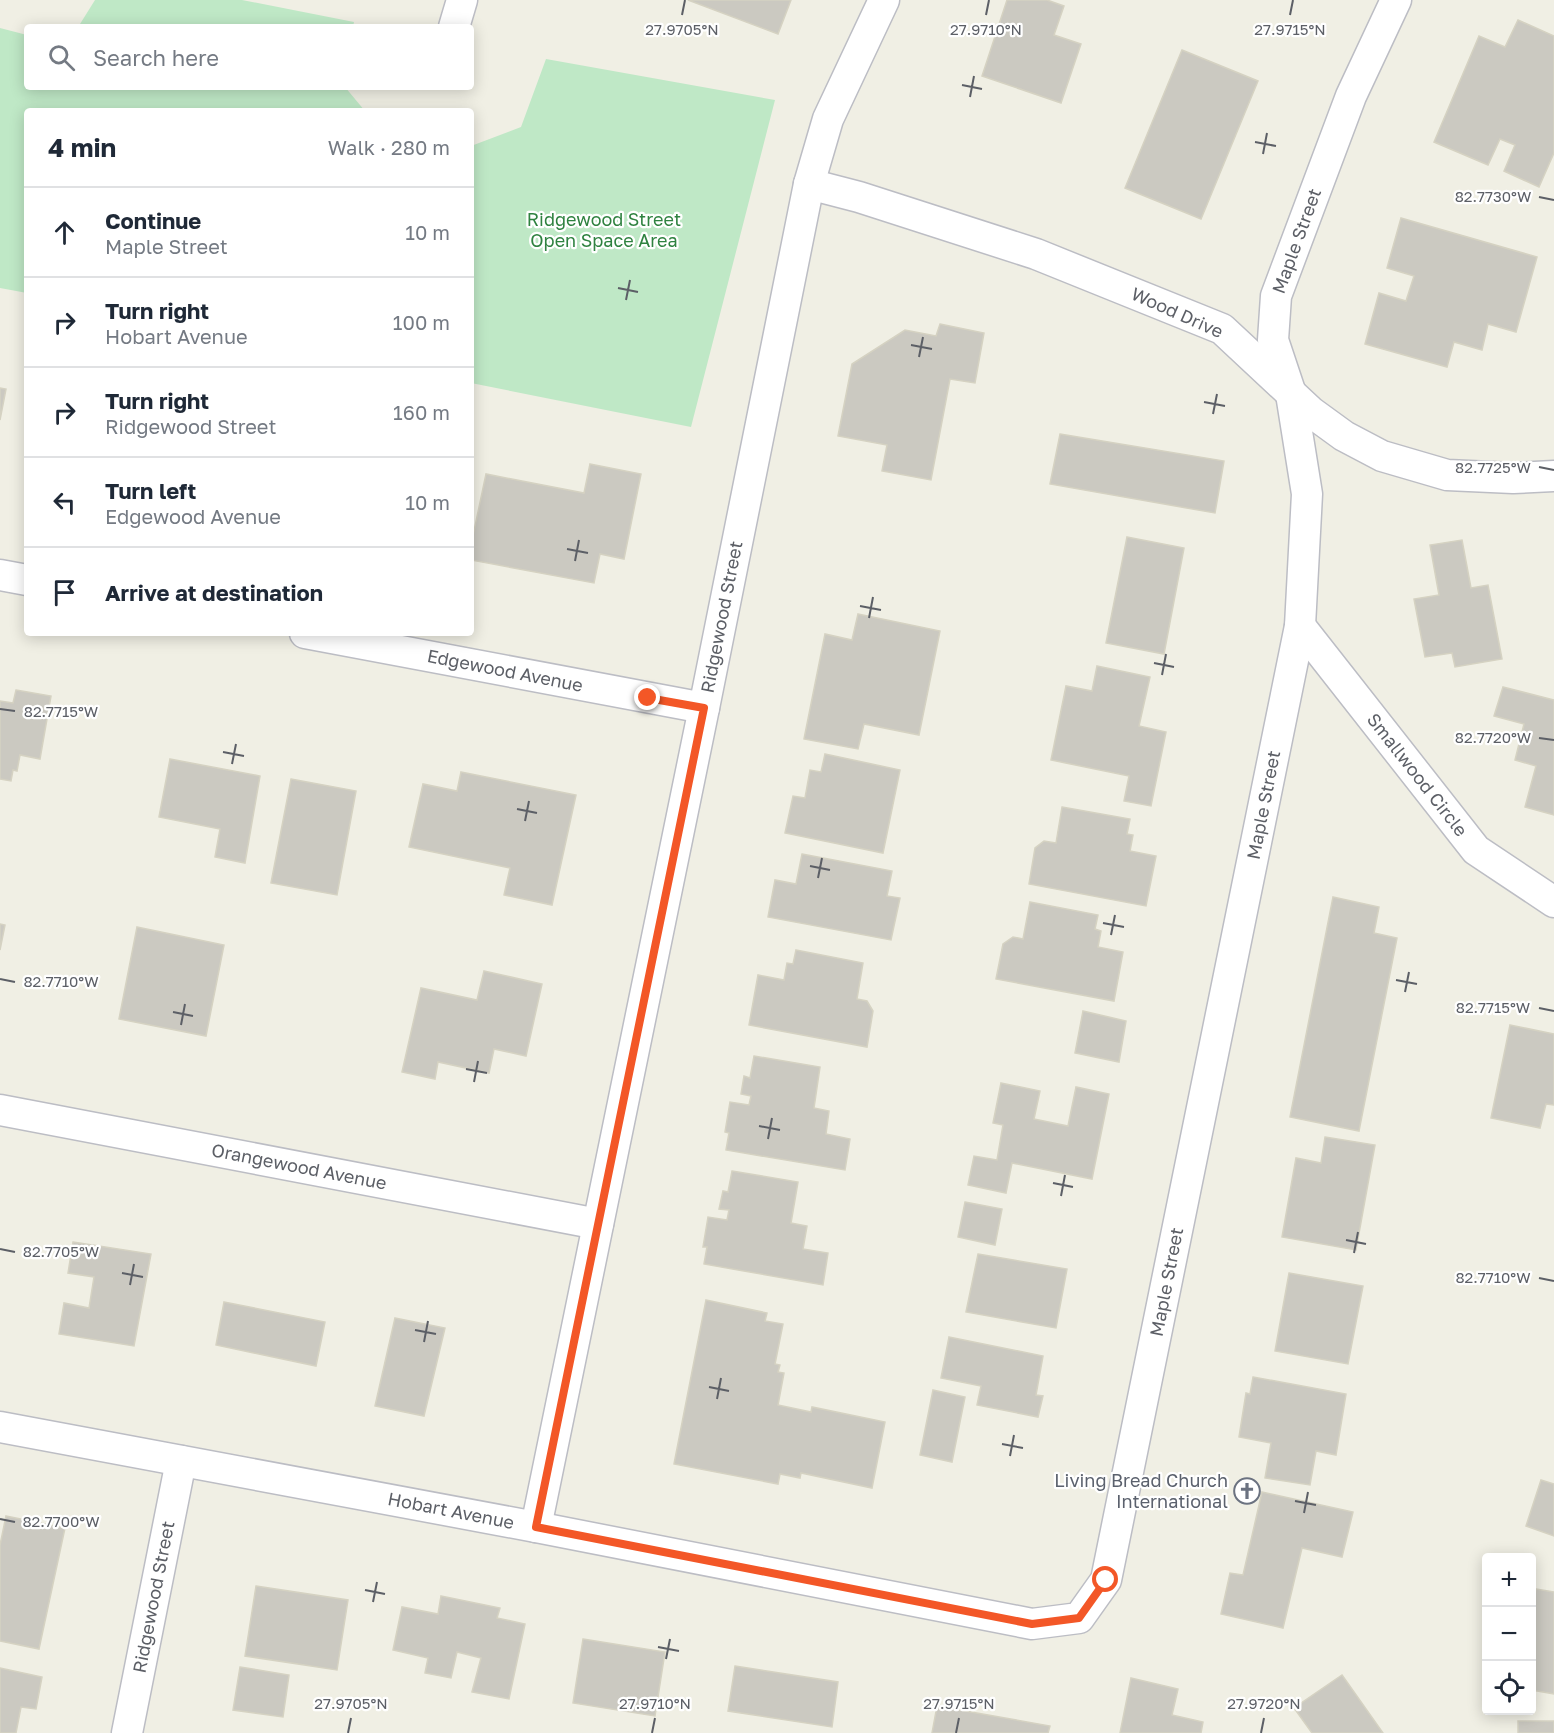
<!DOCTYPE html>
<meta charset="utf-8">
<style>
:root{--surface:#fff;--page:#f6f6f7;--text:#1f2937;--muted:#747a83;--line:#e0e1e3}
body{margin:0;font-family:"Golos Text",sans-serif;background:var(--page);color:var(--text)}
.controls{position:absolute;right:18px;bottom:18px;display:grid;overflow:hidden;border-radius:6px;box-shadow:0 3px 15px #0003}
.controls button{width:54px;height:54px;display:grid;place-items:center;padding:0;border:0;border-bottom:2px solid var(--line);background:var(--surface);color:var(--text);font:30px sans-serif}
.stop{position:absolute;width:18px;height:18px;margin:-14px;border:4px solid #f35727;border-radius:50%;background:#fff}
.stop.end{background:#f35727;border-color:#fff;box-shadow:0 2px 6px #0008}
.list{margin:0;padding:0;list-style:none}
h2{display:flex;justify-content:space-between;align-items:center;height:78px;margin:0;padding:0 24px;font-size:26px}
h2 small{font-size:20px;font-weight:400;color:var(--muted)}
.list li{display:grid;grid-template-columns:39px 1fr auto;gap:18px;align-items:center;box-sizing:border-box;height:90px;padding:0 24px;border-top:2px solid var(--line)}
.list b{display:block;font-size:22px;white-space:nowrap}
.list p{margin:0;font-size:20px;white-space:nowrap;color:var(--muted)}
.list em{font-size:20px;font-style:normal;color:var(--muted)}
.icon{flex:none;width:33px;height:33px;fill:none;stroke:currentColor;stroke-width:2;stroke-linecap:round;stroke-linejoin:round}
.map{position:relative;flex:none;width:1554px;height:1733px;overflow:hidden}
.search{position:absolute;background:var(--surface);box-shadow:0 3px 15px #0003;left:24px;top:24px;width:450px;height:66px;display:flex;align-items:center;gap:15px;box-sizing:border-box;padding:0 21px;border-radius:6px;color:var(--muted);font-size:22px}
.panel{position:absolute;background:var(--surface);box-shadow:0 3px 15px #0003;left:24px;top:108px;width:450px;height:528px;border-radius:6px}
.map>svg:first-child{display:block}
.green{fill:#bfe8c6}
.building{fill:#cbc9c1;stroke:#d5d2c2;stroke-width:1.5}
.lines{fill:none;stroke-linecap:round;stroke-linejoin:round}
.minor-casing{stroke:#bcbdc4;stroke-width:33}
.minor{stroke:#fff;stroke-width:30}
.route{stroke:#f35727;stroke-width:8}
.ticks{fill:none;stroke:#5c5f66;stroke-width:2}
.labels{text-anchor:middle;stroke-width:4.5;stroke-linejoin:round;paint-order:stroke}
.park-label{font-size:18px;fill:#2f8240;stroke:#fff}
.street-label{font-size:18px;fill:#5c5f66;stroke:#fff}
.worship-label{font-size:18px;fill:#5b616d;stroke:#fff;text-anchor:end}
.ticks-label{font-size:15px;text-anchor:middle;fill:#5c5f66;stroke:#fff;stroke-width:4.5;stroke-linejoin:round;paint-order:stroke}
</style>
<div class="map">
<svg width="1554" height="1733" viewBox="0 0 1554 1733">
<rect width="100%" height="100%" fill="#f0efe4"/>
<g class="green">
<polygon points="95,0 242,0 354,22 353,27 65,27 80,24"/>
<polygon points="0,28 27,35 27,87 345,87 365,111 27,111 27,293 0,288"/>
<polygon points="546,59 775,100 691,427 471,383 471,146 521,127"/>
</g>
<g class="building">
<polygon points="688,0 791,0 778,34"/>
<polygon points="1007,0 1047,0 1064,6 1054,35 1081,44 1061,103 982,76"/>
<polygon points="1518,20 1554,36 1554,153 1539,187 1504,171 1515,145 1500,139 1488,165 1434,142 1479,36 1505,47"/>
<polygon points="1182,50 1258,81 1201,219 1125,188"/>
<polygon points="1401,218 1537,257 1516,332 1488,324 1482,350 1454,342 1447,367 1365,344 1379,293 1406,301 1414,276 1387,268"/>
<polygon points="940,324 984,333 975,383 950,379 931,480 882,471 887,445 838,436 852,364 905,330 936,336"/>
<polygon points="0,388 6,389 0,420"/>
<polygon points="1060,434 1224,461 1215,513 1050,484"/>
<polygon points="590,464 641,474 624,559 600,554 594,583 471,560 471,545 486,474 584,493"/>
<polygon points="1127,537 1184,548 1164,654 1106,643"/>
<polygon points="1462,540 1471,588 1488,585 1502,659 1455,667 1452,653 1425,657 1414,599 1439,595 1430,545"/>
<polygon points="858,614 940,631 919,735 864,724 858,749 804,739 825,634 852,640"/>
<polygon points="1097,666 1150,677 1139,726 1166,732 1151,806 1124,801 1129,776 1051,760 1066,686 1092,691"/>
<polygon points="1503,687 1554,700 1554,815 1525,807 1536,766 1515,760 1524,724 1494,716"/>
<polygon points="16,690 51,696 40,759 20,755 17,771 13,770 11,781 0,779 0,701 13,703"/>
<polygon points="825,754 900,770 883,853 785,833 793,796 805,798 810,770 821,772"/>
<polygon points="170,759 260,776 245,863 215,857 220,829 159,817"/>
<polygon points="461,772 576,795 552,905 504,895 510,868 409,847 423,784 457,791"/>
<polygon points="291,779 356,791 337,895 271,883"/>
<polygon points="1062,807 1130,819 1127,834 1133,835 1130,851 1156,856 1146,906 1029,884 1035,848 1044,841 1056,843"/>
<polygon points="802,854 892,871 887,896 900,898 891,940 768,917 775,880 796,884"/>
<polygon points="1333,897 1379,907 1374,933 1397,938 1359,1131 1290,1117"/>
<polygon points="1030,902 1098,915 1095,929 1101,931 1098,947 1123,952 1114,1001 996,979 1003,944 1013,937 1023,939"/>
<polygon points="0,924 5,925 0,950"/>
<polygon points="137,927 224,945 206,1036 119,1019"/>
<polygon points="796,950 863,963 857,999 867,1001 873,1011 867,1047 749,1025 758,975 784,980 787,963 793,964"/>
<polygon points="484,971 542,984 526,1056 494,1049 489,1073 438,1062 435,1079 402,1072 421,988 477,1000"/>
<polygon points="1083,1011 1126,1021 1119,1062 1075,1053"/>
<polygon points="1510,1025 1554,1034 1554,1105 1546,1104 1540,1128 1491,1118"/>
<polygon points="754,1056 820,1067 814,1108 829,1111 826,1134 850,1139 845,1170 726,1150 729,1133 725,1132 730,1102 749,1105 751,1096 741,1094 744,1076 750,1078"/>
<polygon points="1001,1083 1040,1091 1034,1119 1068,1126 1076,1087 1109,1094 1092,1179 1012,1163 1006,1193 968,1185 974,1156 997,1160 1003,1125 993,1123"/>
<polygon points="1325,1137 1375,1145 1356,1250 1282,1237 1296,1158 1321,1163"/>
<polygon points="732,1171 798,1182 791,1223 807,1226 803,1249 828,1253 823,1285 704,1264 707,1247 703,1247 708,1217 727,1220 729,1210 719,1209 723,1191 728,1192"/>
<polygon points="965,1202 1002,1209 995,1245 958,1237"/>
<polygon points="73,1242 151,1254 134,1346 59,1334 64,1303 89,1308 94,1277 68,1273"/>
<polygon points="978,1254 1067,1269 1056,1328 966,1312"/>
<polygon points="1289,1273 1363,1286 1348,1364 1275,1351"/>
<polygon points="706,1300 767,1313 765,1321 783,1324 775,1364 780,1365 778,1372 784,1373 778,1405 811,1412 812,1407 885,1422 872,1488 801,1473 800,1478 780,1474 778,1484 674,1464"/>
<polygon points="224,1302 325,1322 316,1366 216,1345"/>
<polygon points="395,1318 445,1328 424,1416 375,1406"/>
<polygon points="949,1337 1043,1356 1036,1395 1043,1396 1038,1417 977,1405 981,1386 941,1378"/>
<polygon points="1253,1377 1346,1394 1336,1455 1316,1451 1310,1485 1265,1478 1271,1443 1239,1437 1246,1393 1250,1394"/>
<polygon points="933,1390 965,1397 952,1462 920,1455"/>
<polygon points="1541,1480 1554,1484 1554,1536 1526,1526"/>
<polygon points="1262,1492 1353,1512 1342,1557 1302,1548 1283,1628 1221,1614 1230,1573 1243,1575"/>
<polygon points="6,1516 65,1528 39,1649 0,1641 0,1545"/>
<polygon points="256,1586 348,1600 337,1670 245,1656"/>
<polygon points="1536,1589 1554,1592 1554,1694 1532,1690 1532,1614"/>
<polygon points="441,1596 500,1608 497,1618 525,1624 509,1699 472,1692 481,1658 457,1652 451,1678 425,1673 428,1658 393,1650 402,1607 438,1614"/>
<polygon points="583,1639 665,1652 655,1716 573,1703"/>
<polygon points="735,1666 838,1682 832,1727 728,1711"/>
<polygon points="240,1667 289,1675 283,1717 233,1710"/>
<polygon points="0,1668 42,1677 36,1709 21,1707 16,1733 0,1733"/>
<polygon points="1342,1675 1383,1733 1312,1733 1294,1708"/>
<polygon points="1131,1678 1178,1689 1172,1715 1203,1722 1201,1733 1120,1733"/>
<polygon points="937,1706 1050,1726 1048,1733 932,1733"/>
<rect x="1518" y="1721" width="36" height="12"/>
</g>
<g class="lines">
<g class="minor-casing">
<g id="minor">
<polyline points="454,27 462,0"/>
<polyline points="809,184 859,197 1036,254 1222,329 1311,412 1344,436 1382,456 1447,475 1513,478 1554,476"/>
<polyline points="0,575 27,580"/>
<polyline points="1300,626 1476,850 1554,902"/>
<polyline points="305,633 704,708"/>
<polyline points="0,1110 598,1224"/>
<polyline points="0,1427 536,1527 1032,1624 1079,1618 1106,1580 1300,626 1307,494 1291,394 1273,340 1276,296 1351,96 1396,0"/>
<polyline points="536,1527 704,708 809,184 828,119 884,0"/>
<polyline points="127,1733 181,1461"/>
</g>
</g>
<use href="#minor" class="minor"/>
</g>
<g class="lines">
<polyline class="route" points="648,698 704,708 536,1527 1032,1624 1079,1618 1106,1580"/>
</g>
<path class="ticks" d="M682,15L685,0M986,15L989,0M1290,15L1293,0M962,85L982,89M970,97L974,76M1255,142L1276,146M1263,154L1267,133M1539,197L1554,200M618,288L638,292M626,300L630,280M911,345L932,349M919,357L923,337M1204,402L1225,406M1213,414L1217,394M1539,467L1554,470M567,549L588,553M575,561L579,540M860,606L881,610M869,618L873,597M1154,663L1174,667M1162,675L1166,654M0,709L15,711M1539,738L1554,740M223,752L244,756M232,764L236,744M517,809L537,813M525,821L529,801M810,866L830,870M818,878L822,858M1103,923L1124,927M1111,935L1115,915M0,979L15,982M1396,980L1417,984M1405,992L1409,972M1539,1008L1554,1011M173,1012L193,1016M181,1025L185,1004M466,1069L487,1073M474,1082L478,1061M759,1126L780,1130M768,1139L772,1118M1053,1183L1073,1187M1061,1196L1065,1175M1346,1240L1366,1244M0,1249L15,1252M1354,1253L1358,1232M122,1273L143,1277M1539,1278L1554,1281M130,1285L134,1264M415,1330L436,1334M424,1342L428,1321M709,1387L729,1391M717,1399L721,1378M1002,1444L1023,1448M1010,1456L1014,1435M1295,1501L1316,1505M1304,1513L1308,1492M0,1519L15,1522M365,1590L385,1594M373,1602L377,1582M658,1647L679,1651M666,1659L670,1639M348,1733L351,1718M652,1733L655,1718M956,1733L959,1718M1261,1733L1264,1718"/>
<defs>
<g id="church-ring" transform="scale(1.35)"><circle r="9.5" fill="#fff" stroke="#6b7280" stroke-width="1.5"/><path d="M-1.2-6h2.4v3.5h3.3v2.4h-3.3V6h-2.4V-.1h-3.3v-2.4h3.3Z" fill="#6b7280"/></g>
</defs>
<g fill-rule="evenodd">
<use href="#church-ring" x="1247" y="1491"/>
</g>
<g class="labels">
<g class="park-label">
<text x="604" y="226">Ridgewood Street<tspan x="604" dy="21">Open Space Area</tspan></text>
</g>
<g class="street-label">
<text transform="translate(1297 241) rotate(-70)" y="6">Maple Street</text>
<text transform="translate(1177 313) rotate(24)" y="6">Wood Drive</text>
<text transform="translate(722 617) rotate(-79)" y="6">Ridgewood Street</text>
<text transform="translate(505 671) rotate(11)" y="6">Edgewood Avenue</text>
<text transform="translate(1417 775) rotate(52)" y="6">Smallwood Circle</text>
<text transform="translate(1264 805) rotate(-79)" y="6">Maple Street</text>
<text transform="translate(299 1167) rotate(11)" y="6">Orangewood Avenue</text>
<text transform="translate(1167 1282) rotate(-79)" y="6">Maple Street</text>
<text transform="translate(451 1511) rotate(11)" y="6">Hobart Avenue</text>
<text transform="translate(154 1597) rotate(-79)" y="6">Ridgewood Street</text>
</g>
<g class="worship-label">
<text x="1228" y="1487">Living Bread Church<tspan x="1228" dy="21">International</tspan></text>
</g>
</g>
<g class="ticks-label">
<text x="682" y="35">27.9705°N</text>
<text x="986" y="35">27.9710°N</text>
<text x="1290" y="35">27.9715°N</text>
<text x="1493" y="202">82.7730°W</text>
<text x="1493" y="473">82.7725°W</text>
<text x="61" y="717">82.7715°W</text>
<text x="1493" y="743">82.7720°W</text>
<text x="61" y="987">82.7710°W</text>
<text x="1493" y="1013">82.7715°W</text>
<text x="61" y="1257">82.7705°W</text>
<text x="1493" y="1283">82.7710°W</text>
<text x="61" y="1527">82.7700°W</text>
<text x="351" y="1709">27.9705°N</text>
<text x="655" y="1709">27.9710°N</text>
<text x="959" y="1709">27.9715°N</text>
<text x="1264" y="1709">27.9720°N</text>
</g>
</svg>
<div class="controls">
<button>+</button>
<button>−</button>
<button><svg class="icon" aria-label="locate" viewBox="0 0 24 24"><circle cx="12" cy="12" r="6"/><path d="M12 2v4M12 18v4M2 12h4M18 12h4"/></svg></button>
</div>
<div class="stop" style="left:1106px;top:1580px"></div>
<div class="stop end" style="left:648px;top:698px"></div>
<div class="search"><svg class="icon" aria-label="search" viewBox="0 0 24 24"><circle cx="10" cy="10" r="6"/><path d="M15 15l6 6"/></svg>Search here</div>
<section class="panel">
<h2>4 min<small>Walk · 280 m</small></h2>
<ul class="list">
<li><svg class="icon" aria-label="ahead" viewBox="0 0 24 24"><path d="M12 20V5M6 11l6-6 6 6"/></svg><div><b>Continue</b><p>Maple Street</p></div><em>10 m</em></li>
<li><svg class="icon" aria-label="right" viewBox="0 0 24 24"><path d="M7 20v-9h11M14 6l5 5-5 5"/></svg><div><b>Turn right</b><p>Hobart Avenue</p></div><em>100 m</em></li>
<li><svg class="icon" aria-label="right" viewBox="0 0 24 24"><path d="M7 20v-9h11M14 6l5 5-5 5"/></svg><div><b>Turn right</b><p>Ridgewood Street</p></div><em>160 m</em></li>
<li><svg class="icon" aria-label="left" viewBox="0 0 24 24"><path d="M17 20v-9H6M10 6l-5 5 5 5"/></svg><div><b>Turn left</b><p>Edgewood Avenue</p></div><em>10 m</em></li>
<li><svg class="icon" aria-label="arrive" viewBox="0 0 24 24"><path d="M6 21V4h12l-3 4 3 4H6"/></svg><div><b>Arrive at destination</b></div></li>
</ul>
</section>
</div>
